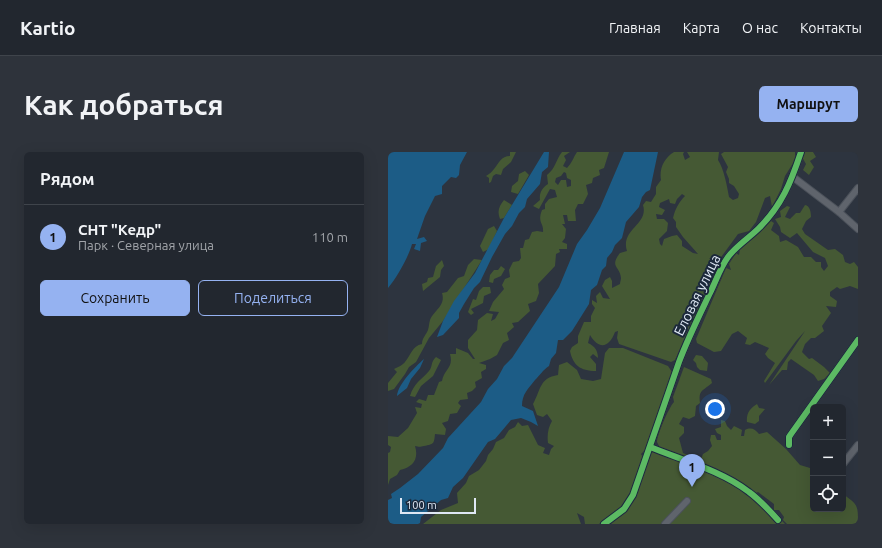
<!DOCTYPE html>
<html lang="ru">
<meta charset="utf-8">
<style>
:root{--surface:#22272f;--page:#2e333b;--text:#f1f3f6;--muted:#a2a5aa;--line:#3f444b;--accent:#95b2f1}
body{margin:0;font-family:Ubuntu,sans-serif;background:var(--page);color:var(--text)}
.controls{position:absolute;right:12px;bottom:12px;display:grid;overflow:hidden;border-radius:6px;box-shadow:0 4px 16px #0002}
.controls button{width:36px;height:36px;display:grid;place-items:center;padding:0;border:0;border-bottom:1px solid var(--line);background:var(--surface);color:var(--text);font:20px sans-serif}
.scale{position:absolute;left:12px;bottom:10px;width:76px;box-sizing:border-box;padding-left:4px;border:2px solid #dfe8f4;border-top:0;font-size:11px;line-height:14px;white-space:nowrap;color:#dfe8f4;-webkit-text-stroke:3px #1c293b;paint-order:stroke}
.you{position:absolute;left:327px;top:257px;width:14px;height:14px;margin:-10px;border:3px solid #fff;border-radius:50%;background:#1a73e8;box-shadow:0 0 0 6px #1a73e833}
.badge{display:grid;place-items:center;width:26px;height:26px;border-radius:50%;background:var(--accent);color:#111;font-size:13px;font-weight:700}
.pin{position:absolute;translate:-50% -33px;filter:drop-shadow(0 1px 2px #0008)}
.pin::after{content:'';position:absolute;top:21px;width:14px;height:12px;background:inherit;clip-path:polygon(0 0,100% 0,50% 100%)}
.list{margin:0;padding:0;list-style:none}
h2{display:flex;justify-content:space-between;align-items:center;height:52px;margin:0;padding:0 16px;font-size:17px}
h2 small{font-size:13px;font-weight:400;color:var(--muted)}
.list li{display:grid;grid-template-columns:26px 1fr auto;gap:12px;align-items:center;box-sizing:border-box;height:64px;padding:0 16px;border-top:1px solid var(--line)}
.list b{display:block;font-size:15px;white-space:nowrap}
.list p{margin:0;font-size:13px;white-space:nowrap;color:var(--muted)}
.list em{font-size:13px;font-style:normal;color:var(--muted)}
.actions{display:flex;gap:8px;padding:12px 16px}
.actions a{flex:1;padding:9px 0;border:1px solid var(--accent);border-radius:6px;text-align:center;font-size:14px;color:var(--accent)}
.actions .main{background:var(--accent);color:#111}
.icon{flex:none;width:22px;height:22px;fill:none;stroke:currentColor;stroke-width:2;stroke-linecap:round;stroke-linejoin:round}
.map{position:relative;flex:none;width:470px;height:372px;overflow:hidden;border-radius:6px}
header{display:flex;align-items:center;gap:24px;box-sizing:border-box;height:56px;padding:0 20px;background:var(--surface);border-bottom:1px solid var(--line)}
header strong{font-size:19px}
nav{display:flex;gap:22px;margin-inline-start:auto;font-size:14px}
.intro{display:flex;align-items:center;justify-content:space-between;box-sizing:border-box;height:96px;padding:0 24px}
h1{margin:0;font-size:28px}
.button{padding:10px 18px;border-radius:6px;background:var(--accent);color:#111;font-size:14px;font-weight:700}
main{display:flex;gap:24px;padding:0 24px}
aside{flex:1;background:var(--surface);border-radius:6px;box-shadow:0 4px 16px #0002}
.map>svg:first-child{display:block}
.green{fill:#455934;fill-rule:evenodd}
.water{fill:#1c5c86}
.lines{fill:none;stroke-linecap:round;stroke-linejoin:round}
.minor-casing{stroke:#4b515a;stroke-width:8}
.minor{stroke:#5f646c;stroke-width:6}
.cycleway-casing{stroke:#1c293b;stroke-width:8}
.cycleway{stroke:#5cba63;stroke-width:6}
.labels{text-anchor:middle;stroke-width:4;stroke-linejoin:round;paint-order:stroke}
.street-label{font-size:14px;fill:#dfe8f4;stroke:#1c293b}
</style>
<header>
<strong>Kartio</strong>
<nav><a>Главная</a><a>Карта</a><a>О нас</a><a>Контакты</a></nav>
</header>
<div class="intro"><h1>Как добраться</h1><a class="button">Маршрут</a></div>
<main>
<aside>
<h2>Рядом<small></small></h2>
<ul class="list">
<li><span class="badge">1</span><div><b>СНТ &quot;Кедр&quot;</b><p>Парк · Северная улица</p></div><em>110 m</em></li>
</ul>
<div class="actions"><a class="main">Сохранить</a><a>Поделиться</a></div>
</aside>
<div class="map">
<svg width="470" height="372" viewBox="0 0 470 372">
<rect width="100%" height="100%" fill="#2d343f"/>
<g class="green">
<path d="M122,0H128L123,10L115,17L113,23L108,22L105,24L103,30L101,31V26L98,24C101,22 104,20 106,17C111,11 113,4 122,4Z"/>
<path d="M174,0H182L176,4L178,8L175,14L179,16C184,11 185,6 189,0H221L216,16L211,18L212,23L205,26L204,31L198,33L200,42L195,52H190L187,58L188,69H180L179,63H175L177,72H174L178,77L177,86L174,90L179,92V97H171L172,100L168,102L167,114L150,132L151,141L148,149L140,152L142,159L130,170L124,171L126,175L119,181L121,188L115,191L109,203L102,207L91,211L98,213V217L93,220L94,226L87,230L88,235L84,239L79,241L80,247L72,248L70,251L73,254L69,261L62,262L60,269L54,271L58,277L57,283L47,282C46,292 46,292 36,294C32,295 31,295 27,294C31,307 25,315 12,318L9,323L2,327L0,333V301L2,300L3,295L0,293V284L10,285L20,276L29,261L27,255L33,256L34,252L28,250L31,247L38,249L40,243H46L51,230L54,229C56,217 66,216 62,202H68V196L80,201L85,207H87L80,196V188L89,178L90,168L99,161L105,162L103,169L107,167L111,160L101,159L105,150L116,137L114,133L117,127L122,125L121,118L125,110L131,109L133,106L132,96H135L137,88L141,87L144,80L149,79L155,80C156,71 149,71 154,58L157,57V52L161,47L169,45L167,38L162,37L151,57L145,54L152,48C151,41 154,36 160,32L159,23C168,16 167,9 174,0ZM176,20L178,21L179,26L183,28V34L179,35L178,28H173L170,33L167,30L168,26L173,24Z"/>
<path d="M286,0H296L295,2L297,8L302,5L299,0H331L330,8C336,17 339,34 341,45L345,48L350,46L351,42L346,34L341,31V27L338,20L340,15L333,2L336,0H407V8L397,24L393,37L384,55L382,44L377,46L368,70L361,79L350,82L331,108L321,106L325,110L328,118L287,208L283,210L231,192L229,186L230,179L227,180C221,196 211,198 202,183L200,191C207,194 210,199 210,206L205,202L202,205L208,212V219C192,219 185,213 182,199L184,195L190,191V184L196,170H203V164L207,156L204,152V148L209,151L208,144L212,140L215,146L222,147L214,134L217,128L222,125L224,129V136L232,132C232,130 233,128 233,126C232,114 221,115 232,101L239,99C232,77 261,73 255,53L258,49L263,50L268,42V35L273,28C271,17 276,6 286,0ZM294,42L297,44C291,50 287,57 285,66L288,70V75L295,85L310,102L305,101L294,94V89L289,83L284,84L276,87L274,94L272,92L271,87L279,79L280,71L276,67H269L268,62L274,63L277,58L271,55L272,51L281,47L282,51L287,52L289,47Z"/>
<polygon points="417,0 425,0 428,5 422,9 426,15 421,23 415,18 418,12 414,5"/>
<polygon points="137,19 141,23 130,42 123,40 124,34 130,29 131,22"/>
<path d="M116,48L124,53L116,66L112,67C109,59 111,54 116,48Z"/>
<path d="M417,53C422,54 423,60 423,65L418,69L414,77L417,82L440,98L447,97L455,103L457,110L462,112L466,110L470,115V137L462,134L452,137L449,135L442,140V144L449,149L448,155L438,154L443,161L434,174L436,179L427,186H423L417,192L414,200L421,207L424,206L436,215L442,221L436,227L430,229L426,223L403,207L400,210L399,218H394L381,233L417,179L408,189L377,231L376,229L387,211L380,206L377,202L381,196L367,190L362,193L357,192L359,186L350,179L344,182L333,199L326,200L309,191L308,187L338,116L343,118L341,112L348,101L351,103L352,97L383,69L386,71L383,78L391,84L392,90L398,88L410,95L416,105H423L428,110H433V115L436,119L440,114L437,106L425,100L409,81L402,86L393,80L392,75L387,67L393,65L392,59L399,54L402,55L397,65L402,67L408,61H412Z"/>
<polygon points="106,74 109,79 101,97 95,100 92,94 100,77"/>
<path d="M86,107L94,108L55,169L41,186L28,210L21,215L17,222L6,237L0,239V231L9,220L6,217C10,215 15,213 17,210C23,203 24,194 34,192C34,186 38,183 40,178C41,175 41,171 42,168C46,158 58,154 54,141L59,140L70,126L76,124L80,113Z"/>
<polygon points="54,108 56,114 53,118 52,125 35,139 34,132 39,130 40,126 45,125 48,114"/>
<polygon points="113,114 117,117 113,124 106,127 105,131 101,130 102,123 106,118 110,118"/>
<polygon points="95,135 102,135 103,141 96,144 95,151 83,157 86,161 83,163 80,160 85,147 88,148 91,139"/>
<path d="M221,196H235L280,214L284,220L257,298L253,302L256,307L245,340L238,351L229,361L211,372H197L196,365L189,361L193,372H35L53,358L70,351L69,341L78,331L81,324L91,318L98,309L100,303L105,297L108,290L116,286L121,278L127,275L130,270L134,274L140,273L150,293L157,296L155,301L161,303L163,297L166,294L160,291C159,283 160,276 164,269L159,262L155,265L149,263L145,252C153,238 151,226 170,223L171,213L179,210L189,218L193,227L205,229L213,227L217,201Z"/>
<polygon points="308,203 314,204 320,211 319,219 312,218 309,215 308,211 305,208"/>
<path d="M48,205L53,208L45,224L33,234L27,245L22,244C26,231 33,228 41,219C45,214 42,211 48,205Z"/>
<path d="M296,215L323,227L324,231C315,239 310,238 312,251L308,254L307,264L301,267L295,265L291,272L296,275V281L291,286L295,301L304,305V308L314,313L312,310L315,302L320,299L324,294L322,288L323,283H327L329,288H333V283L329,281L327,277L333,275V268L337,269L339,274L343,278L346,274L354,278L353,284H356L357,278C363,275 367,277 371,282L379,280L398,297L412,313L422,316L425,319V357H455V342C470,353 470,353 470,372H399L395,368L396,365L391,358H386V352L370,340L368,341L397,372H223L241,356L245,350L265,295L272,296C271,294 270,292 269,290C269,283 281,255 286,250L285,245Z"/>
<path d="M369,252L371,256L377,257L371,264V269L367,272L359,270C358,262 362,256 369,252Z"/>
</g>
<g class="water">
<path d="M0,0H79L72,13L71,23L68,26L63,25L54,34V42L47,44L37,64L29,87L36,85L39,89L33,91L32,99L26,97L28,92H24C21,104 8,127 0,136Z"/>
<polygon points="156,0 161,0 160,15 154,20 152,32 139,47 137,55 131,61 124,74 117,82 104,105 92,130 86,136 76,152 71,161 71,166 55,183 49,185 55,169 66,149 87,121 116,66"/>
<path d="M236,0H270L262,38L258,40L254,45L251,55L238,70L234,86L227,93L224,100L219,106L218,114L214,118L209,133L203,138L201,152L184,179L175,188H170L168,201L163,207L161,214C155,218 152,223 147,228C140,237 134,242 134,254L145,259L150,274L143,270L133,266L123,268L107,287L100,290L75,326L65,335L60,346L53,348L33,365L32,371L30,372H0V348L4,346L3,342L12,336L30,322L55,296L60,286L93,250L100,237L109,227L116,214L124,206L171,135L189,92L199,78L212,56Z"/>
<path d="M36,207L32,216L23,227L19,236L9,244C10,232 27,215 36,207Z"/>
</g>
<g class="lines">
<g class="minor-casing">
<g id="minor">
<polyline points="405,25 451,60 470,77"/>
<polyline points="451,60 470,36"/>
<polyline points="401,293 401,285 403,282 470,188"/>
<path d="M262,295C294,308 334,319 361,340C372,348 381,358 390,368"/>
<polyline points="455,312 470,293"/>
<path d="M216,372L236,357L245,343L291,210C300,186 311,164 322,141C328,129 332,116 340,105C348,94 361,86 371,76C394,53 403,30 413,0"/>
<polyline points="277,372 299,349"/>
</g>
</g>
<use href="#minor" class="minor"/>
<g class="cycleway-casing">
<g id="cycleway">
<polyline points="401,293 401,285 403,282 470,188"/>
<path d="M262,295C294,308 334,319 361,340C372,348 381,358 390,368"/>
<path d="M216,372L236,357L245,343L291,210C300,186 311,164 322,141C328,129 332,116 340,105C348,94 361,86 371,76C394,53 403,30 413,0"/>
</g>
</g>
<use href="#cycleway" class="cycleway"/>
</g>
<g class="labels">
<g class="street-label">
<text transform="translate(309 143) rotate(-64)" y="5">Еловая улица</text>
</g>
</g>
</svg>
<div class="controls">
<button>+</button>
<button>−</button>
<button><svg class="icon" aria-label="locate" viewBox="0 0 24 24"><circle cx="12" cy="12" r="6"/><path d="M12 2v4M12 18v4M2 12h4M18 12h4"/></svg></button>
</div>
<div class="scale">100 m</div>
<div class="you"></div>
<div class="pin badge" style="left:304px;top:335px">1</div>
</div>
</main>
